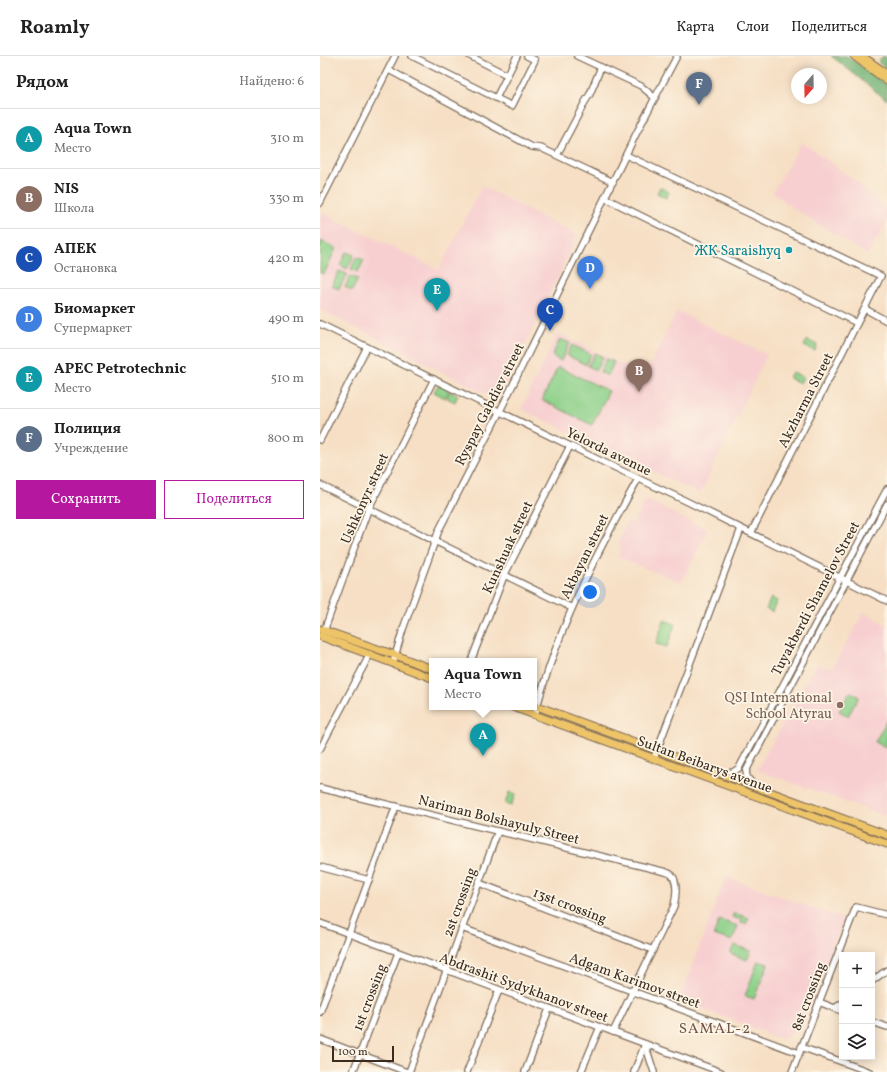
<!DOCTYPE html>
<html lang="ru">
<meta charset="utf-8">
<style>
:root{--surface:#fff;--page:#f6f6f6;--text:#222;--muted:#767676;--line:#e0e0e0;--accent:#b5179e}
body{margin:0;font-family:Vollkorn,serif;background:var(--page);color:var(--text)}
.controls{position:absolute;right:12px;bottom:12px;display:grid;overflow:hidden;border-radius:0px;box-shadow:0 2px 10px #0003}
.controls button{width:36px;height:36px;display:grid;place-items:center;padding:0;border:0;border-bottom:1px solid var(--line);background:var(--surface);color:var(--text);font:20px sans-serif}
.compass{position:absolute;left:471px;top:12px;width:36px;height:36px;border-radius:50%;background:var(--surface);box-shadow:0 2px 10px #0003;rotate:200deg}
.scale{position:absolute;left:12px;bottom:10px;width:62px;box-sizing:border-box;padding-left:4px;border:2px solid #3b2a1e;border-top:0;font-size:11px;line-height:14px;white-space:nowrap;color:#3b2a1e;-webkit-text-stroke:3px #fcf5e5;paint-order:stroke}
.you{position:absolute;left:270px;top:536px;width:14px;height:14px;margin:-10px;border:3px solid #fff;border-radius:50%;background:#1a73e8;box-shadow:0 0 0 6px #1a73e833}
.badge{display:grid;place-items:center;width:26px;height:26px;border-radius:50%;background:var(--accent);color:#fff;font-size:13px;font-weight:700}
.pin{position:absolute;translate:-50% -33px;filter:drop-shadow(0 1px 2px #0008)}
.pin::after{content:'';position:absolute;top:21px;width:14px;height:12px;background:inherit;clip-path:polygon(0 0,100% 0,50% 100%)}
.popup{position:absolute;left:109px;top:602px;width:108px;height:52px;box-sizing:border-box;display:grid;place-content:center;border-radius:0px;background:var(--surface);filter:drop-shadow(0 1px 3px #0005);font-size:13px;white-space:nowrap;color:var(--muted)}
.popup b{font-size:15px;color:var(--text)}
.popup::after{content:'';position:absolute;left:50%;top:100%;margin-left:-8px;border:8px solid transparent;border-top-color:var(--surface)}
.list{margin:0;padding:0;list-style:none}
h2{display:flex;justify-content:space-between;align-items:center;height:52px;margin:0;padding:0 16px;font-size:17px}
h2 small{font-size:13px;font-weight:400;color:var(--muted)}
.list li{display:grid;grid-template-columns:26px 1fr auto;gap:12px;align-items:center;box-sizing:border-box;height:60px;padding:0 16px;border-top:1px solid var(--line)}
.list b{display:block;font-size:15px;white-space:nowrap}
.list p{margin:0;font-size:13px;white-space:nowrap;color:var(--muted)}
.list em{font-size:13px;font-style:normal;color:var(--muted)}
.actions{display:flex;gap:8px;padding:12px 16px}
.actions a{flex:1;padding:9px 0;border:1px solid var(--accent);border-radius:0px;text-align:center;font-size:14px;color:var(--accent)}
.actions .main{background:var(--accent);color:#fff}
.icon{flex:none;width:22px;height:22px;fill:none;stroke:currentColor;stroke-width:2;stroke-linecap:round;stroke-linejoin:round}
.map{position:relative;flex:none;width:567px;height:1016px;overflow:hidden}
header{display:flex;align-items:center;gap:24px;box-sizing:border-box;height:56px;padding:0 20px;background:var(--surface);border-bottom:1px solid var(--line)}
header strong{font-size:19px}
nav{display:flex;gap:22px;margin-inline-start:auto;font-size:14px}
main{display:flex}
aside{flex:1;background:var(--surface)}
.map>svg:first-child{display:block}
.built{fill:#f7cfd0}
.green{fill:#8cd089;stroke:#647d54}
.forest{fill:#71b275;stroke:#566e4a}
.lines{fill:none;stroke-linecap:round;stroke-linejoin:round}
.minor-casing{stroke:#7c6958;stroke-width:8}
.major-casing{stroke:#7c6958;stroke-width:9}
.minor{stroke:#fff;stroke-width:5.5}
.major{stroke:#eec469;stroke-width:7}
.culture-dot{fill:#0f9aa8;stroke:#fcf5e5;stroke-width:1.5}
.education-dot{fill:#8d6e63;stroke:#fcf5e5;stroke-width:1.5}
.labels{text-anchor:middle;stroke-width:3.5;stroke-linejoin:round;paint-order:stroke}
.culture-label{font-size:14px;fill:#0d838f;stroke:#fcf5e5;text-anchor:end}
.street-label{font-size:14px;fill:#3b2a1e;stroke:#fcf5e5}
.education-label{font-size:14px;fill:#785e54;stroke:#fcf5e5;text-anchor:end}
.neighbourhood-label{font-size:15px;letter-spacing:1px;fill:#775248;stroke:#fcf5e5}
</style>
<header>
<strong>Roamly</strong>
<nav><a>Карта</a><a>Слои</a><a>Поделиться</a></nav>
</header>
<main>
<aside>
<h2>Рядом<small>Найдено: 6</small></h2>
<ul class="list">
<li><span class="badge" style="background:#0f9aa8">A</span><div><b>Aqua Town</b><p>Место</p></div><em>310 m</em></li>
<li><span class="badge" style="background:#8d6e63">B</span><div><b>NIS</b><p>Школа</p></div><em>330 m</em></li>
<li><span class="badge" style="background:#1a4fb4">C</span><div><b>АПЕК</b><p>Остановка</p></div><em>420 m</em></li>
<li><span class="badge" style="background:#3f7fe0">D</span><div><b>Биомаркет</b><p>Супермаркет</p></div><em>490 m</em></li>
<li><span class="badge" style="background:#0f9aa8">E</span><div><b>APEC Petrotechnic</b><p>Место</p></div><em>510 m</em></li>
<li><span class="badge" style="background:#5c6f8a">F</span><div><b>Полиция</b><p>Учреждение</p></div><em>800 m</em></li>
</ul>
<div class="actions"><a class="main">Сохранить</a><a>Поделиться</a></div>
</aside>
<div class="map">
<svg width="567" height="1016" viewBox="0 0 567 1016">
<rect width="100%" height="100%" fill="#fcf5e5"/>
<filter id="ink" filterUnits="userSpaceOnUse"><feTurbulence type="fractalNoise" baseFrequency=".025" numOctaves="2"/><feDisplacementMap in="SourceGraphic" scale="8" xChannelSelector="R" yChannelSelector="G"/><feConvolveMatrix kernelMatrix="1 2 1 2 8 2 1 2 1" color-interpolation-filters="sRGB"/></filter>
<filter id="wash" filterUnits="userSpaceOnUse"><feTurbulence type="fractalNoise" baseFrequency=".012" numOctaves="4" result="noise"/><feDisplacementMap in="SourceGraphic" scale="16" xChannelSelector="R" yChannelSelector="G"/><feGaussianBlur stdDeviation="0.9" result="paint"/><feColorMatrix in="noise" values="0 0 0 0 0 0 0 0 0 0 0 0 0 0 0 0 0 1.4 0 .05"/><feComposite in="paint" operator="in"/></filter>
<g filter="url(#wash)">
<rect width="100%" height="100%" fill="#f6dfc4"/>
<g class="built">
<polygon points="482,86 539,128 567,155 567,166 547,199 473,152 453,136"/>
<polygon points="162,130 258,180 178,344 0,254 0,156 119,214"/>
<polygon points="357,255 447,299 380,438 201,353 238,277 325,320"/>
<polygon points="325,443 388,474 362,526 312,507 297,500 302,490 297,488 308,465 314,467"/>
<polygon points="544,556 567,569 567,761 437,714 497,607 506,612 507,610 512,612"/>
<polygon points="406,821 524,863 483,970 462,983 359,944"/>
</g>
<g class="green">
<polygon points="340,131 349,136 346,142 337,137"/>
<polygon points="1,185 16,192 4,218 0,217"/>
<polygon points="26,196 34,199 27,213 20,209"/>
<polygon points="36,201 44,204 38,216 31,213"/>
<polygon points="19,215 27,218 19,233 12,230"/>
<polygon points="30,220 38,223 32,235 25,231"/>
<polygon points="240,283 250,287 241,305 232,300"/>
<polygon points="487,284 497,289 495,295 484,290"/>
<polygon points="252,289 271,298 266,309 247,299"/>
<polygon points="275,297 283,301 276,314 268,310"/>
<polygon points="286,303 294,306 288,320 280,316"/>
<polygon points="238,311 289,335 272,369 222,344"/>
<polygon points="472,316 483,321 480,327 469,322"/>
<polygon points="118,329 129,334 125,342 114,336"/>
<polygon points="130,335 138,339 135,346 127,342"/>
<polygon points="451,542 457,545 452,556 446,553"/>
<polygon points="344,564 355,568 347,591 336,588"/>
<polygon points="530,636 539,641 528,660 519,655"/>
<polygon points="567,664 567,692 555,686"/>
<polygon points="189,736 195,738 191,750 185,748"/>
<polygon points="414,857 429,862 426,868 421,867 422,864 412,861"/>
<polygon points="399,864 418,870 412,885 394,879"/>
<polygon points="414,889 431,895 427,904 412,898 411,896"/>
<polygon points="438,905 448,908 434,943 425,940"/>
</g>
<g class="forest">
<path d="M511,0H527L567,29V44C548,30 530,14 511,0Z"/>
<polygon points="563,0 567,2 567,14 558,6"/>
</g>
</g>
<g filter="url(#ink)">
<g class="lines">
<g class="minor-casing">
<g id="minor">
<polyline points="92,0 192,50 215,4 207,0"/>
<polyline points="150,0 187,19"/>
<polyline points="257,0 321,30 335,42"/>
<polyline points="69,14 212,91 221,92 293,126"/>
<polyline points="176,42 197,0"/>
<polyline points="237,99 265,46 270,38 281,11"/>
<polyline points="306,99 561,220 431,477"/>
<polyline points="285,142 537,267"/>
<polyline points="0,147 75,0"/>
<polyline points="545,253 567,265"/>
<polyline points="0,268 281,405 366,445 567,545"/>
<polyline points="0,384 47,291"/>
<polyline points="0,429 252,552"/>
<polyline points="4,575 48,454 114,323"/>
<polyline points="151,605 184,520 250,390"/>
<polyline points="73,607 83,573 119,474 180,355 317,76 357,0"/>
<path d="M215,659C236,575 276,498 318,423"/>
<polyline points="0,693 50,598"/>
<polyline points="334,702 421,473"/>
<polyline points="404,718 413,716 419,712 567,433"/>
<polyline points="433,729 427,721 426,715 567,448"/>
<path d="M0,732L346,816C348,817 350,817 352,819C358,827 356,841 354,850L293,976"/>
<polyline points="0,811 49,824"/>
<polyline points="159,827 333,894"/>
<polyline points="0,867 401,1016"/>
<polyline points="142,872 479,997"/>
<polyline points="552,925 567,914"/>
<polyline points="499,946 522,955"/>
<polyline points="515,952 522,947"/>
<polyline points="0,956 76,750"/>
<polyline points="552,966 567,971"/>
<polyline points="0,983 87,1016"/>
<polyline points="325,988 334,1016"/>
<polyline points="481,991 550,1016"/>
<polyline points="33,1016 78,897"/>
<polyline points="89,1016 178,775"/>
<polyline points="147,1016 179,934"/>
<polyline points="205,1016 229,953"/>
<polyline points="261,1016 280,971"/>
<polyline points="314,1016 325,988"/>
<polyline points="472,1016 536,851 567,859"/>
</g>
</g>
<g class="major-casing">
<g id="major">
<polyline points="534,0 567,25"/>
<polyline points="542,0 567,18"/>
<polyline points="0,573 75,599 112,613"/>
<polyline points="0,580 112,622"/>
<polyline points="214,649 567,779"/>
<polyline points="193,651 567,788"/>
</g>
</g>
<use href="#minor" class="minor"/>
<use href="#major" class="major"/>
</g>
</g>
<circle class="culture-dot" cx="469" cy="194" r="4"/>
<circle class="education-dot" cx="520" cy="649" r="4"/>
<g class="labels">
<g class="culture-label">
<text x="461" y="199">ЖК Saraishyq</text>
</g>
<g class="street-label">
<text transform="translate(485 344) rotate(-63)" y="5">Akzharma Street</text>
<text transform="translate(169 348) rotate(-63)" y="5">Ryspay Gabdiev street</text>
<text transform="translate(289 395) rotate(26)" y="5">Yelorda avenue</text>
<text transform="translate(44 442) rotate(-66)" y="5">Ushkonyr street</text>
<text transform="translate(187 491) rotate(-65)" y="5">Kunshuak street</text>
<text transform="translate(264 500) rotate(-64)" y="5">Akbayan street</text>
<text transform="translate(495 542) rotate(-62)" y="5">Tuyakberdi Shamelov Street</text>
<text transform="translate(385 708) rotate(20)" y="5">Sultan Beibarys avenue</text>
<text transform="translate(179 763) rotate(14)" y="5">Nariman Bolshayuly Street</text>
<text transform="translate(139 846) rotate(-70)" y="5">2st crossing</text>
<text transform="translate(250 849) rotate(21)" y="5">13st crossing</text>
<text transform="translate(315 924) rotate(20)" y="5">Adgam Karimov street</text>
<text transform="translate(204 931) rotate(20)" y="5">Abdrashit Sydykhanov street</text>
<text transform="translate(488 940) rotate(-69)" y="5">8st crossing</text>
<text transform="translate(49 941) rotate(-69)" y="5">1st crossing</text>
</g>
<g class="education-label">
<text x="512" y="646">QSI International<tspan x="512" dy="16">School Atyrau</tspan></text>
</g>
<g class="neighbourhood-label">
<text x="395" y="977">SAMAL-2</text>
</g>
</g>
</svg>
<div class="controls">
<button>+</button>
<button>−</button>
<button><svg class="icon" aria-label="layers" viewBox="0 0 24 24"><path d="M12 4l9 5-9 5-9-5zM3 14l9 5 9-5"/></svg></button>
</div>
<svg class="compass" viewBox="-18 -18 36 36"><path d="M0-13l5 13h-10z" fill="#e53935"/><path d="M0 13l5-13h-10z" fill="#767676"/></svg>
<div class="scale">100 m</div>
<div class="you"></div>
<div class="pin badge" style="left:163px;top:700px;background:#0f9aa8">A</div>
<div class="popup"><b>Aqua Town</b>Место</div>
<div class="pin badge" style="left:319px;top:336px;background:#8d6e63">B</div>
<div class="pin badge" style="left:230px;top:275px;background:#1a4fb4">C</div>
<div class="pin badge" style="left:270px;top:233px;background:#3f7fe0">D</div>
<div class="pin badge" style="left:117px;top:255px;background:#0f9aa8">E</div>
<div class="pin badge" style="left:379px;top:49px;background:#5c6f8a">F</div>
</div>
</main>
